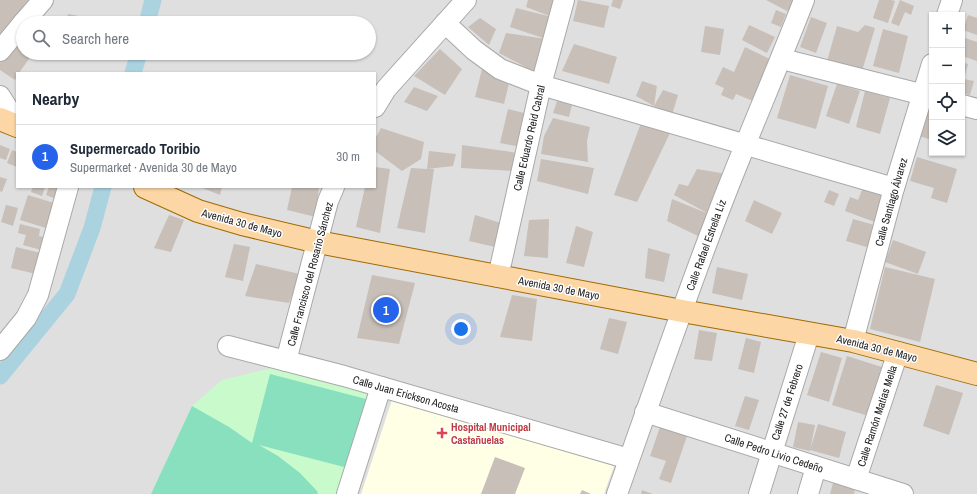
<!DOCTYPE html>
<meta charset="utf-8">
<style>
:root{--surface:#fff;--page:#f6f6f7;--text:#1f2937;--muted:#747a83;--line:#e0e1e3;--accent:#2563eb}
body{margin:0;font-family:"Archivo Narrow",sans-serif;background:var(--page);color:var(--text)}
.controls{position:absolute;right:12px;top:12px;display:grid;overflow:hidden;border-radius:0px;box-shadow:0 1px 3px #0004}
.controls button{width:36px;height:36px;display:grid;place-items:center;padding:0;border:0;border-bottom:1px solid var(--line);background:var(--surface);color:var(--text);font:20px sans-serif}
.you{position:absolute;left:461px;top:329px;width:14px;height:14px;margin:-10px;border:3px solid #fff;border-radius:50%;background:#1a73e8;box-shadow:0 0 0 6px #1a73e833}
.badge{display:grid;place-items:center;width:26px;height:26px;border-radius:50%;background:var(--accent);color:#fff;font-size:13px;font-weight:700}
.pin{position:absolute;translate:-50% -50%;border:2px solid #fff;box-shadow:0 1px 4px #0006}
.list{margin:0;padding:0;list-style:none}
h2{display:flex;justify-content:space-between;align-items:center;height:52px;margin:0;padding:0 16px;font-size:17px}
h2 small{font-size:13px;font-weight:400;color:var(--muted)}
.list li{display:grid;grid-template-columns:26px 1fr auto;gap:12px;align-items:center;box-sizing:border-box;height:64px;padding:0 16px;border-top:1px solid var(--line)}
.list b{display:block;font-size:15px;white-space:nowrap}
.list p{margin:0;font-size:13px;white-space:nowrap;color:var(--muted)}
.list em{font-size:13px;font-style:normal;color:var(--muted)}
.icon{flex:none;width:22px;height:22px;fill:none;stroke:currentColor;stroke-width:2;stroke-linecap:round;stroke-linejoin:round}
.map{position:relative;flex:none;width:977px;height:494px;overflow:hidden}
.search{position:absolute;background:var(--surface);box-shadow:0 1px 3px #0004;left:16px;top:16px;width:360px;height:44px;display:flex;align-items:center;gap:10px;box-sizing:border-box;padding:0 14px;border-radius:22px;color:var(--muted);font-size:15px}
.panel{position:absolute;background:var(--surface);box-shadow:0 1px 3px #0004;left:16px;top:72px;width:360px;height:116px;border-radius:0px}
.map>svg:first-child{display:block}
.residential{fill:#e0dfdf;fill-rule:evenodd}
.education{fill:#ffffe5}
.park{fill:#c8facc}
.pitch{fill:#88e0be}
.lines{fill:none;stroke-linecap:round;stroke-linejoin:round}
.canal{stroke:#aad3df;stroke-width:17}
.building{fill:#c7bfb8}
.minor-casing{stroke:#a9a9a9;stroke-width:22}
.major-casing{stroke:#a06b00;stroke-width:24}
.minor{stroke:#fff;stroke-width:20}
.major{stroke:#fcd6a4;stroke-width:22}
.health-dot{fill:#e0444e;stroke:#fff;stroke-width:1.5}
.labels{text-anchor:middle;stroke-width:3;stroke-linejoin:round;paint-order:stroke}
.street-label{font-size:11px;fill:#222;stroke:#fff}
.health-label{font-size:11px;font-weight:bold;fill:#be3a42;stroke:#fff;text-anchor:start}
</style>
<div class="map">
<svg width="977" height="494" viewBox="0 0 977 494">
<rect width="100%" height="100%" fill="#f2efe9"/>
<path class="residential" d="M0,0H977V494H0ZM932,15H962V153H932ZM23,23H369V53H23ZM17,73H375V187H17Z"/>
<polygon class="education" points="392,400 614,466 604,494 361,494"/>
<polygon class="park" points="272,368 367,391 366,399 340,494 151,494 192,406 222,380"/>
<polygon class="pitch" points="270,374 366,399 348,468 259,445 278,456 300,473 317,491 318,494 151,494 192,406 229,427 252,443"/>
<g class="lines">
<g class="canal">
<polyline points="147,23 153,0"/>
<polyline points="133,73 139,53"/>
<polyline points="0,376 67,294 92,228 103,187"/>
</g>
</g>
<g class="building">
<polygon points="0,0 30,0 0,37"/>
<polygon points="528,0 559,0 552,17 526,7"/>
<polygon points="578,0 609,6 604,28 573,21"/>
<polygon points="613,0 623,0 620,9 611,6"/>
<polygon points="766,0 795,0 789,12"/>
<polygon points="879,0 891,0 895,1 888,23 873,18"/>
<polygon points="900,0 914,6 911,15 905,12 899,26 891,23"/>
<polygon points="516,8 552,17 546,39 510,27"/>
<polygon points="776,10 786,14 781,27 771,23"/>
<polygon points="68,14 83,17 82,23 66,23"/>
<polygon points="968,15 977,18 977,35 963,30"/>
<polygon points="811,17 827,23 816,53 800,47"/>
<polygon points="480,18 496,29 489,45 468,27"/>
<polygon points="749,25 775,37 767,53 742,40"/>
<polygon points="865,25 875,28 862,71 827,61 837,26 858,32"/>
<polygon points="705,26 724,29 720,55 701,52"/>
<polygon points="883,29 908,36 899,73 873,66"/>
<polygon points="23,33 23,53 33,53 19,73 17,73 17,76 15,80 0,70 0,63 14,42"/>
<polygon points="506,33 546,39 537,73 499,53"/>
<polygon points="962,37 977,42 977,61 962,56"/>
<polygon points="574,44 617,57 609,84 562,71"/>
<polygon points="745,47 772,60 753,101 736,94 733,100 721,95 724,88 715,84 723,67 734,72"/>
<polygon points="440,49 462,69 445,95 414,76"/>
<polygon points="962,62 968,64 964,79 974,81 970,95 962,93"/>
<polygon points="482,69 509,83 504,104 475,97"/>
<polygon points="790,75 828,86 816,129 777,118"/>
<polygon points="642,81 657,86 654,106 663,90 678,95 672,115 654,106 636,96"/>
<polygon points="837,84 860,91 849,124 826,116"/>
<polygon points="414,87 438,96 427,111 404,102"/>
<polygon points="865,91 890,98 880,134 856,127"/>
<polygon points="557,101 572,105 569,117 553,113"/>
<polygon points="929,101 932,102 932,140 919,136"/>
<polygon points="508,109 528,114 521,147 500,143"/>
<polygon points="553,118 590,127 587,141 588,162 541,154 544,136"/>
<polygon points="641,123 671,131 637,202 614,195"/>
<polygon points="381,128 424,142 421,159 402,171 375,151 375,139"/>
<polygon points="0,145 10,149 6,160 0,158"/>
<polygon points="462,145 518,153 514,171 461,168"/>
<polygon points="12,150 17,152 17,167 7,163"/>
<polygon points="429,151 456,154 453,166 427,169 434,169 425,233 397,228 411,168 427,169"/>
<polygon points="917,157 957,169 947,203 931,198 934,188 910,181"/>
<polygon points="541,159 594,168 588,194 537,181"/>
<polygon points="375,167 390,169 380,233 356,227 365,187 375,187"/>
<polygon points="697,169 727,174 700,237 667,221 672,199 709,214 674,195 679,184 688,186"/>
<polygon points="0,177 7,179 2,192 0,191"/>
<polygon points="865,183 892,193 880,224 845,211 850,197 858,200"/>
<polygon points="33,187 45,187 42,196 31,192"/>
<polygon points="49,187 61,187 56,199 46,195"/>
<polygon points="200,187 222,187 220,195"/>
<polygon points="292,187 319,187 316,217 287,210"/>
<polygon points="829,190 839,194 834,206 824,202"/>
<polygon points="28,195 54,203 46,228 20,220"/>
<polygon points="754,200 782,213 772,234 745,221"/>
<polygon points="6,205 18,208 13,226 1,222"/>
<polygon points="169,215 184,220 171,252 154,248"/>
<polygon points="475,215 501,223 495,247 469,241"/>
<polygon points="549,219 548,258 524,256 529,220"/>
<polygon points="853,219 878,226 870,248 846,241"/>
<polygon points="20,224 40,229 39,236 44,237 41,250 23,245 26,235 18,233"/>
<polygon points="576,226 593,232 584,267 566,263"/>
<polygon points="893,240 926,252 918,274 885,262"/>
<polygon points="234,244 250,247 243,281 225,277"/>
<polygon points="16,247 41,253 36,274 11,268"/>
<polygon points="648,248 670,254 664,282 645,278"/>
<polygon points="256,264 300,274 289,303 245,296"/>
<polygon points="717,267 748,274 742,300 712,293"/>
<polygon points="885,267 935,279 920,342 870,329"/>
<polygon points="372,275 415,283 399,344 357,338"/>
<polygon points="512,295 537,299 532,341 500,337"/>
<polygon points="609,318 627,322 618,354 600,349"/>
<polygon points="699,330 717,333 712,361 694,359"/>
<polygon points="746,338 761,342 754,373 738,369"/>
<polygon points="821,352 842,358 829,402 807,395"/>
<polygon points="847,356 888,369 872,417 832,405"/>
<polygon points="936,385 963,393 949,435 923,426"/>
<polygon points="745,396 759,400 749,430 735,426"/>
<polygon points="798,422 815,425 810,451 793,447"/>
<polygon points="818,424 846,432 839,458 810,450"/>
<polygon points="660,427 687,436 671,483 659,479 666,461 650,456"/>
<polygon points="495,457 525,468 515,494 481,494"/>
<polygon points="833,483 855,489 854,494 830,494"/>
<polygon points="582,490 591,494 580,494"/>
<polygon points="642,490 653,494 641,494"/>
</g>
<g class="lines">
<g class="minor-casing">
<g id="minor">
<polyline points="947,15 952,0"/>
<polyline points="23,23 43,0"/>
<polyline points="445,23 474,50 500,69 541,85 894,188"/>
<polyline points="0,51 23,23"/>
<polyline points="782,59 932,97"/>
<polyline points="0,96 17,123"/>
<polyline points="962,105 977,109"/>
<polyline points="375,107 386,89 466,0"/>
<polyline points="498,277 541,85 564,0"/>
<polyline points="853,341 894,188 932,64"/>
<polyline points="228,346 344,376 629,459"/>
<polyline points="0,350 26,318 38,295 68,187"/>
<polyline points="286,361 328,201 334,187"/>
<polyline points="645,412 903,494"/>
<polyline points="856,479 898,352"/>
<polyline points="347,494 381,387"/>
<path d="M617,494C649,404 680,313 714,224C742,149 775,75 804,0"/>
<polyline points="759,494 809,334"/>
<polyline points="808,494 816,467"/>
</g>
</g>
<g class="major-casing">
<g id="major">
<polyline points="0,119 17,126"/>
<polyline points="145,187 198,211 242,224 318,242 682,311 853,341 977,374"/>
</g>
</g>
<use href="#minor" class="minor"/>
<use href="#major" class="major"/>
</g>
<path class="health-dot" d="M440 427h4v4h4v4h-4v4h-4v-4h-4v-4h4z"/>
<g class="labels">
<g class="street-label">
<text transform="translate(529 138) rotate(-77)" y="4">Calle Eduardo Reid Cabral</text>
<text transform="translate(891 202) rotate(-74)" y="4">Calle Santiago Álvarez</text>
<text transform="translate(242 223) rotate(15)" y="4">Avenida 30 de Mayo</text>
<text transform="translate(706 245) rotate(-70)" y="4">Calle Rafael Estrella Liz</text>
<text transform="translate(310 274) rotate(-75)" y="4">Calle Francisco del Rosario Sánchez</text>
<text transform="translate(559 288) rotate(11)" y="4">Avenida 30 de Mayo</text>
<text transform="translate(877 348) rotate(14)" y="4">Avenida 30 de Mayo</text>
<text transform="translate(406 394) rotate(16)" y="4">Calle Juan Erickson Acosta</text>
<text transform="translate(787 402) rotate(-72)" y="4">Calle 27 de Febrero</text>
<text transform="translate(877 416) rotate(-72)" y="4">Calle Ramón Matías Mella</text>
<text transform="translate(774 453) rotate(18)" y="4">Calle Pedro Livio Cedeño</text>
</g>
<g class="health-label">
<text x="451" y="431">Hospital Municipal<tspan x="451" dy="13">Castañuelas</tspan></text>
</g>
</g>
</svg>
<div class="controls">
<button>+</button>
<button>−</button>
<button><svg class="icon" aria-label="locate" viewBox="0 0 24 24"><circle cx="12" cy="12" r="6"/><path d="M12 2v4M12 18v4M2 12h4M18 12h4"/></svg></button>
<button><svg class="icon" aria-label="layers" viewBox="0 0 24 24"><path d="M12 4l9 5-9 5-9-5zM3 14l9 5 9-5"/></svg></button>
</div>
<div class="you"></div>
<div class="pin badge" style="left:386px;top:310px">1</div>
<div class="search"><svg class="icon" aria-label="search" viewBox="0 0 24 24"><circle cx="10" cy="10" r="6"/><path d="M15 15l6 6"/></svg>Search here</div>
<section class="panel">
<h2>Nearby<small></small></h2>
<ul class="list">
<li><span class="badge">1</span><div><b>Supermercado Toribio</b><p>Supermarket · Avenida 30 de Mayo</p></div><em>30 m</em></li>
</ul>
</section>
</div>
